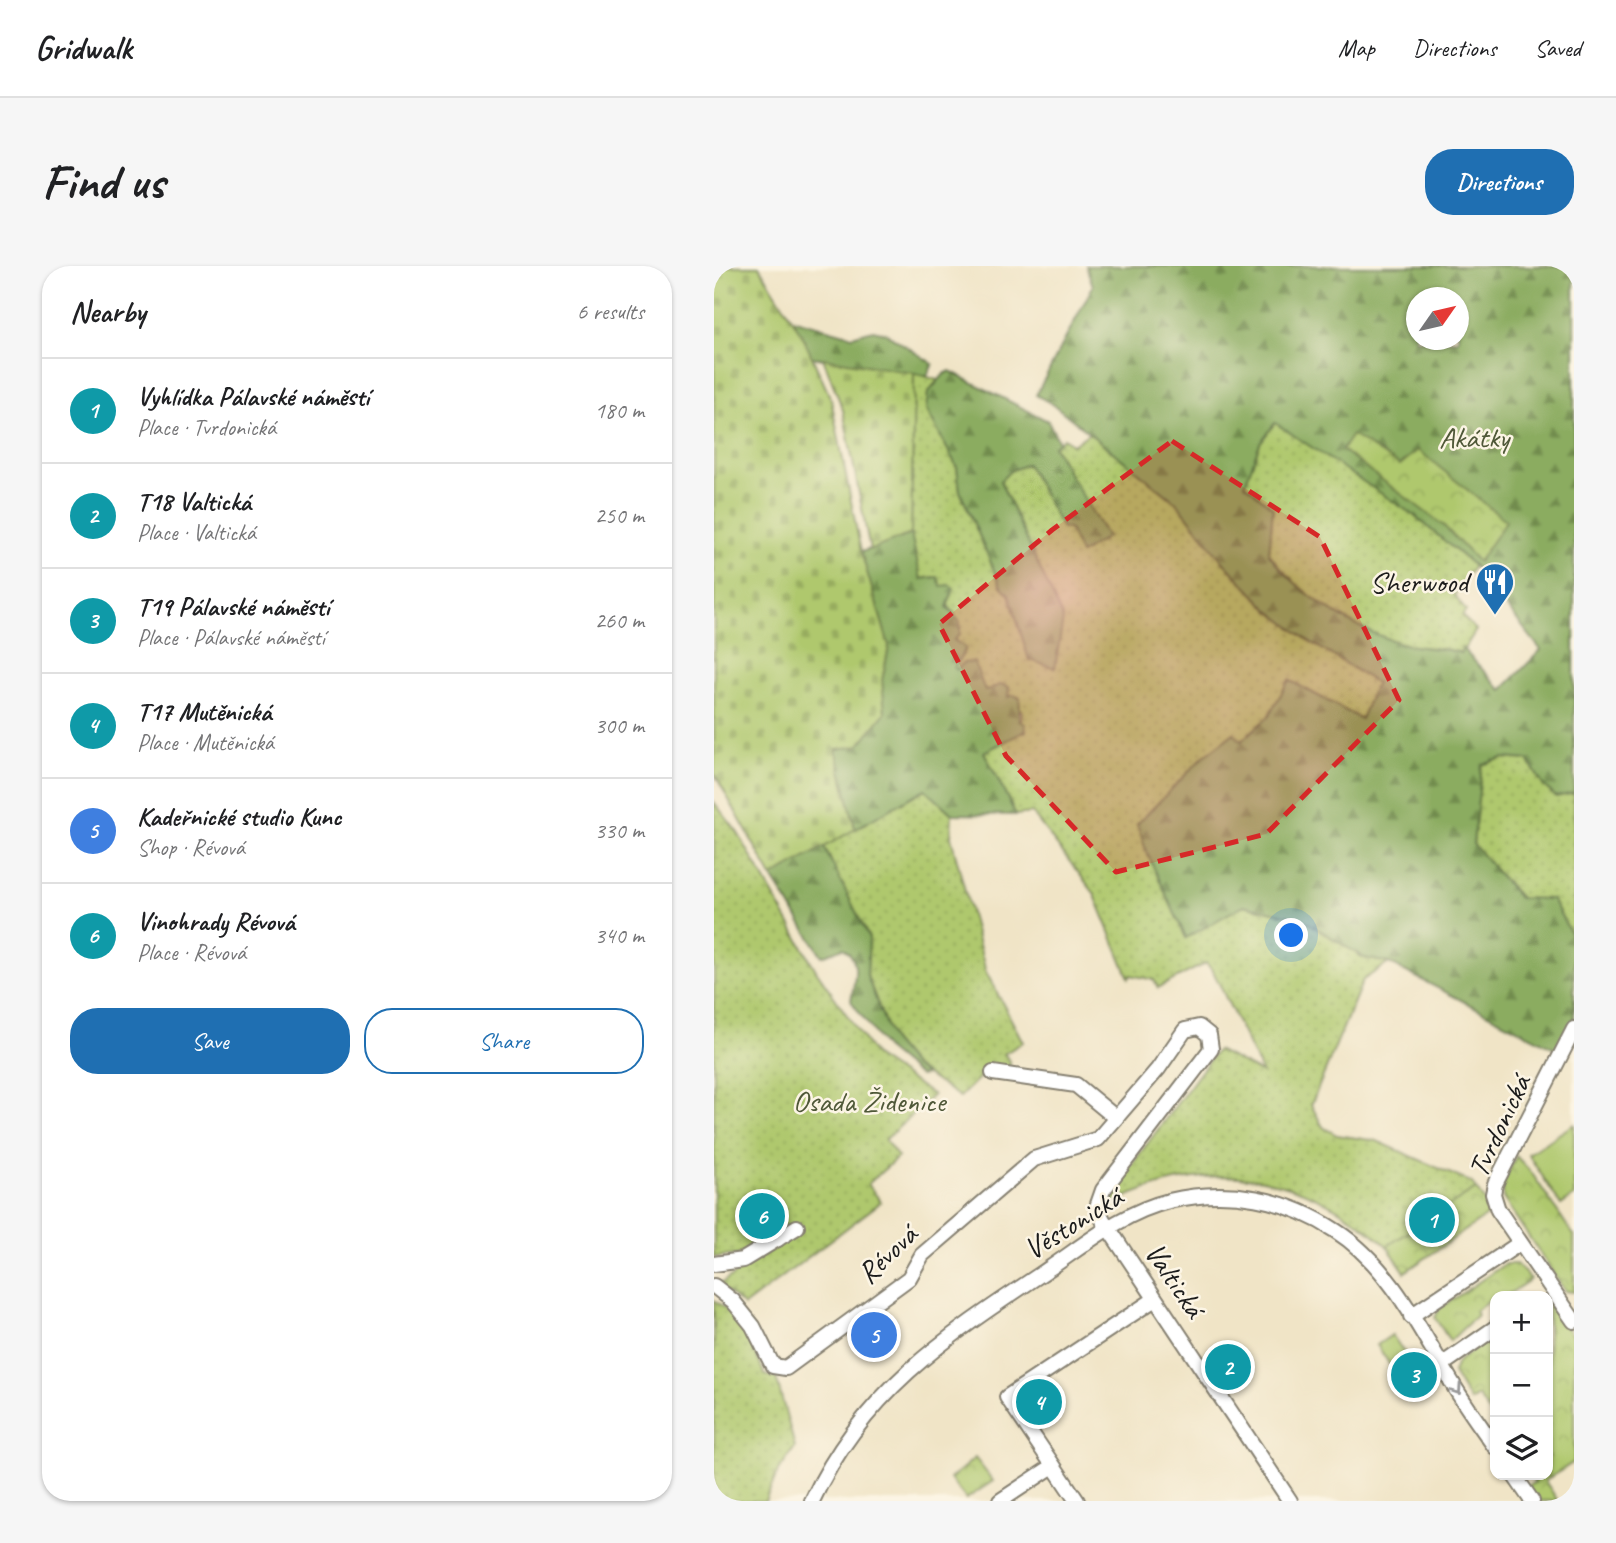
<!DOCTYPE html>
<meta charset="utf-8">
<style>
:root{--surface:#fff;--page:#f6f6f6;--text:#202124;--muted:#757577;--line:#e0e0e0;--accent:#1f6fb2}
body{margin:0;font-family:Caveat,sans-serif;background:var(--page);color:var(--text)}
.controls{position:absolute;right:21px;bottom:21px;display:grid;overflow:hidden;border-radius:14px;box-shadow:0 2px 5px #0004}
.controls button{width:63px;height:63px;display:grid;place-items:center;padding:0;border:0;border-bottom:2px solid var(--line);background:var(--surface);color:var(--text);font:35px sans-serif}
.compass{position:absolute;left:692px;top:21px;width:63px;height:63px;border-radius:50%;background:var(--surface);box-shadow:0 2px 5px #0004;rotate:56deg}
.you{position:absolute;left:578px;top:670px;width:24px;height:24px;margin:-18px;border:5px solid #fff;border-radius:50%;background:#1a73e8;box-shadow:0 0 0 10px #1a73e833}
.badge{display:grid;place-items:center;width:46px;height:46px;border-radius:50%;background:var(--accent);color:#fff;font-size:23px;font-weight:700}
.pin{position:absolute;translate:-50% -50%;border:4px solid #fff;box-shadow:0 2px 7px #0006}
.list{margin:0;padding:0;list-style:none}
h2{display:flex;justify-content:space-between;align-items:center;height:91px;margin:0;padding:0 28px;font-size:30px}
h2 small{font-size:23px;font-weight:400;color:var(--muted)}
.list li{display:grid;grid-template-columns:46px 1fr auto;gap:21px;align-items:center;box-sizing:border-box;height:105px;padding:0 28px;border-top:2px solid var(--line)}
.list b{display:block;font-size:26px;white-space:nowrap}
.list p{margin:0;font-size:23px;white-space:nowrap;color:var(--muted)}
.list em{font-size:23px;font-style:normal;color:var(--muted)}
.actions{display:flex;gap:14px;padding:21px 28px}
.actions a{flex:1;padding:16px 0;border:2px solid var(--accent);border-radius:28px;text-align:center;font-size:24px;color:var(--accent)}
.actions .main{background:var(--accent);color:#fff}
.icon{flex:none;width:38px;height:38px;fill:none;stroke:currentColor;stroke-width:2;stroke-linecap:round;stroke-linejoin:round}
.map{position:relative;flex:none;width:860px;height:1235px;overflow:hidden;border-radius:28px}
header{display:flex;align-items:center;gap:42px;box-sizing:border-box;height:98px;padding:0 35px;background:var(--surface);border-bottom:2px solid var(--line)}
header strong{font-size:33px}
nav{display:flex;gap:38px;margin-inline-start:auto;font-size:24px}
.intro{display:flex;align-items:center;justify-content:space-between;box-sizing:border-box;height:168px;padding:0 42px}
h1{margin:0;font-size:49px}
.button{padding:18px 32px;border-radius:28px;background:var(--accent);color:#fff;font-size:24px;font-weight:700}
main{display:flex;gap:42px;padding:0 42px}
aside{flex:1;background:var(--surface);border-radius:28px;box-shadow:0 2px 5px #0004}
.map>svg:first-child{display:block}
.grass{fill:url(#grass-dots);stroke:#667244;stroke-width:2}
.forest{fill:url(#forest-firs);stroke:#54643e;stroke-width:2;fill-rule:evenodd}
.cemetery{fill:url(#cemetery-stones);stroke:#667244;stroke-width:2}
.park{fill:url(#park-crowns);stroke:#667244;stroke-width:2}
.pitch{fill:#afc86d;stroke:#667244;stroke-width:2}
.lines{fill:none;stroke-linecap:round;stroke-linejoin:round}
.minor-casing{stroke:#868071;stroke-width:18}
.minor{stroke:#fff;stroke-width:14}
.oneway{stroke:#999}
.marked{fill:#d62828;fill-opacity:0.2;stroke:#d62828;stroke-width:5;stroke-dasharray:14 9;stroke-linejoin:round}
.labels{text-anchor:middle;stroke-width:5;stroke-linejoin:round;paint-order:stroke}
.park-label{font-size:30px;fill:#4f5838;stroke:#fcf5e5}
.poi-label{font-size:30px;fill:#1c1c1c;stroke:#fcf5e5;text-anchor:end}
.street-label{font-size:30px;fill:#1c1c1c;stroke:#fcf5e5}
</style>
<header>
<strong>Gridwalk</strong>
<nav><a>Map</a><a>Directions</a><a>Saved</a></nav>
</header>
<div class="intro"><h1>Find us</h1><a class="button">Directions</a></div>
<main>
<aside>
<h2>Nearby<small>6 results</small></h2>
<ul class="list">
<li><span class="badge" style="background:#0f9aa8">1</span><div><b>Vyhlídka Pálavské náměstí</b><p>Place · Tvrdonická</p></div><em>180 m</em></li>
<li><span class="badge" style="background:#0f9aa8">2</span><div><b>T18 Valtická</b><p>Place · Valtická</p></div><em>250 m</em></li>
<li><span class="badge" style="background:#0f9aa8">3</span><div><b>T19 Pálavské náměstí</b><p>Place · Pálavské náměstí</p></div><em>260 m</em></li>
<li><span class="badge" style="background:#0f9aa8">4</span><div><b>T17 Mutěnická</b><p>Place · Mutěnická</p></div><em>300 m</em></li>
<li><span class="badge" style="background:#3f7fe0">5</span><div><b>Kadeřnické studio Kunc</b><p>Shop · Révová</p></div><em>330 m</em></li>
<li><span class="badge" style="background:#0f9aa8">6</span><div><b>Vinohrady Révová</b><p>Place · Révová</p></div><em>340 m</em></li>
</ul>
<div class="actions"><a class="main">Save</a><a>Share</a></div>
</aside>
<div class="map">
<svg width="860" height="1235" viewBox="0 0 860 1235">
<defs>
<pattern id="grass-dots" width="8" height="8" patternUnits="userSpaceOnUse" patternTransform="scale(1.75)"><rect width="8" height="8" fill="#afc86d"/><path d="M2 2h.1M6 6h.1" fill="none" stroke="#96ab5e" stroke-width="1.8" stroke-linecap="round"/></pattern>
<pattern id="forest-firs" width="22" height="20" patternUnits="userSpaceOnUse" patternTransform="scale(1.75)"><rect width="22" height="20" fill="#8bac60"/><path d="M5 1l3.5 6h-7zM16 11l3.5 6h-7z" fill="#718b4e"/></pattern>
<pattern id="cemetery-stones" width="16" height="16" patternUnits="userSpaceOnUse" patternTransform="scale(1.75)"><rect width="16" height="16" fill="#afc86d"/><path d="M2 7V4a2 2 0 0 1 4 0v3zM10 15v-3a2 2 0 0 1 4 0v3z" fill="#96ab5e"/></pattern>
<pattern id="park-crowns" width="20" height="18" patternUnits="userSpaceOnUse" patternTransform="scale(1.75)"><rect width="20" height="18" fill="#afc86d"/><path d="M2 6a3 3 0 1 1 6 0M12 15a3 3 0 1 1 6 0" fill="none" stroke="#96ab5e"/></pattern>
</defs>
<rect width="100%" height="100%" fill="#fcf5e5"/>
<filter id="ink" filterUnits="userSpaceOnUse"><feTurbulence type="fractalNoise" baseFrequency=".0143" numOctaves="2"/><feDisplacementMap in="SourceGraphic" scale="14" xChannelSelector="R" yChannelSelector="G"/><feConvolveMatrix kernelMatrix="1 2 1 2 8 2 1 2 1" color-interpolation-filters="sRGB"/></filter>
<filter id="wash" filterUnits="userSpaceOnUse"><feTurbulence type="fractalNoise" baseFrequency=".00686" numOctaves="4" result="noise"/><feDisplacementMap in="SourceGraphic" scale="28" xChannelSelector="R" yChannelSelector="G"/><feGaussianBlur stdDeviation="1.57" result="paint"/><feColorMatrix in="noise" values="0 0 0 0 0 0 0 0 0 0 0 0 0 0 0 0 0 1.4 0 .05"/><feComposite in="paint" operator="in"/></filter>
<g filter="url(#wash)">
<rect width="100%" height="100%" fill="#f0e4c6"/>
<g class="grass">
<path d="M200,107L224,114L218,121L224,165L243,201L246,225L287,320L295,328L315,394L349,353L286,215L296,205L313,197L348,262L355,263L367,288L392,271L339,180L350,172L359,179L375,167L464,238L511,298L555,344L592,373L662,417L647,453L575,414L554,451L527,476L520,467L489,491L423,559L530,639L588,653L650,692L675,697L649,714L597,839L609,861L623,869L663,875L758,917L762,923L673,980C589,903 489,889 389,942L387,934L401,921L503,784L548,807L499,705L492,697L444,722L440,714L417,709L415,712L380,627L318,547L302,549L270,486L307,456L308,445L298,431L271,425L263,408L245,401L243,404L240,402L251,385L240,374V346C228,338 232,319 220,311L207,313L204,309L197,268Z"/>
<path d="M561,156L701,250L760,300L740,329L752,345L748,350L762,364L748,387C730,381 712,383 694,379C643,366 586,330 555,287L559,242L531,218L546,177Z"/>
<polygon points="789,492 814,494 829,519 842,531 860,527 860,673 806,632 759,579 767,499"/>
<polygon points="211,523 238,548 237,571 272,706 309,776 290,788 296,795 295,803 277,800 246,831 199,800 178,775 153,710 154,672 110,581"/>
<polygon points="0,536 24,567 103,706 162,791 219,829 171,874 184,891 154,918 167,936 30,1040 5,1019 86,964 65,958 53,945 42,952 47,962 44,979 24,989 0,991"/>
<path d="M0,1034C27,1050 38,1081 51,1109L62,1111L81,1181L63,1208L51,1235H0Z"/>
</g>
<g class="forest">
<path d="M372,0H860V527L842,531L829,519L814,494L789,492L768,499L759,578L805,632L838,633L860,673V757L844,784L675,697L650,692L588,653L530,639L472,672L433,587L423,558L489,491L520,467L527,475L554,451L575,414L647,453L662,417L592,373L555,344L511,298L464,238L340,139L322,129L379,20ZM702,32H744V74H702ZM561,157L701,250L760,300L827,384L788,424L748,382L747,387C729,381 711,383 694,379C642,366 586,330 555,288L559,242L531,218L546,177Z"/>
<polygon points="78,53 138,70 159,64 172,67 219,98 213,110 98,91"/>
<polygon points="236,105 334,155 345,176 339,180 393,271 366,288 355,263 348,262 313,198 296,205 286,215 349,353 341,402 315,394 295,328 287,320 246,225 243,201 212,143 214,127 230,108"/>
<path d="M197,268L207,313L224,311L227,320L236,319L240,322L233,341L246,356V368L240,374L252,382L240,402L243,404L249,397L260,396L271,425C281,424 283,415 295,421L294,431L300,429L306,432L305,454L311,458L312,465L270,486L302,549L238,548L211,523L141,563L122,483L144,480L171,446L168,414L175,380L147,286Z"/>
<path d="M110,581L155,672L153,710L178,775L199,800L212,809L205,810L171,782L137,735C139,718 149,694 129,682L108,690L58,611Z"/>
</g>
<g class="cemetery">
<polygon points="0,0 45,0 89,71 117,133 147,286 175,380 168,414 171,447 144,480 122,483 141,563 58,611 0,507"/>
<polygon points="109,92 200,107 197,268 156,284 129,144"/>
</g>
<g class="park">
<polygon points="638,169 686,199 704,184 792,255 764,296 730,260 628,184"/>
<polygon points="802,890 817,906 860,970 860,1026 851,1025 789,932 789,918"/>
<polygon points="762,923 778,946 691,1006 673,980"/>
<polygon points="791,998 802,998 817,1013 792,1030 781,1030 779,1039 775,1035 761,1045 763,1049 736,1075 721,1052 725,1043"/>
<polygon points="834,1037 860,1072 860,1196 831,1215 844,1235 824,1235 814,1220 821,1216 816,1209 834,1209"/>
<polygon points="781,1069 781,1156 764,1130 756,1135 739,1107 743,1096"/>
<polygon points="261,1192 279,1215 252,1233 236,1213"/>
</g>
<g class="pitch">
<polygon points="860,858 860,930 847,939 814,888"/>
<polygon points="678,1069 701,1102 685,1113 663,1079"/>
</g>
</g>
<g filter="url(#ink)">
<g class="lines">
<g class="minor-casing">
<g id="minor">
<polyline points="860,763 781,918 779,928 784,944 860,1055"/>
<polyline points="279,807 362,819 402,852"/>
<polyline points="50,952 64,973"/>
<polyline points="0,998 29,994 83,961"/>
<polyline points="0,1020 19,1035 39,1060 59,1100 72,1102 195,1012 208,989 320,893 384,873 444,803 471,764 485,761 495,769 497,783 389,924 383,941 389,954 576,1235"/>
<polyline points="697,1050 806,977"/>
<polyline points="729,1098 781,1062"/>
<polyline points="800,1209 818,1235"/>
<path d="M98,1235C150,1123 237,1068 336,1002C374,976 410,946 455,935C514,921 572,932 622,965C675,999 706,1063 737,1115C750,1138 766,1159 781,1181"/>
<polyline points="286,1235 339,1200"/>
<polyline points="363,1235 293,1131 441,1033"/>
</g>
</g>
<use href="#minor" class="minor"/>
</g>
<defs><path id="oneway-chevron" d="M-2-3.5L2.5 0L-2 3.5" fill="none" stroke-width="1.6" stroke-linecap="round" stroke-linejoin="round" transform="scale(1.75)"/></defs>
<use class="oneway" href="#oneway-chevron" transform="translate(743 1124) rotate(56)"/>
</g>
<path class="marked" d="M458,175L606,271L685,434L552,568L402,606L292,490L225,358L338,264Z"/>
<defs>
<g id="restaurant-pin" transform="scale(2.0125)"><path d="M0 17L-7.5 6A9.5 9.5 0 1 1 7.5 6Z" fill="#1f6fb2" stroke="#fcf5e5"/><path d="M-5-6h1v4h1v-4h1v4h1v-4h1v5L-1.5 .5V6h-2V.5L-5-1ZM5-6V6H3V1.5H1.5Q1.5-4 5-6Z" fill="#fff"/></g>
</defs>
<g fill-rule="evenodd">
<use href="#restaurant-pin" x="781" y="316"/>
</g>
<g class="labels">
<g class="park-label">
<text x="760" y="181">Akátky</text>
<text x="155" y="845">Osada Židenice</text>
</g>
<g class="poi-label">
<text x="754" y="326">Sherwood</text>
</g>
<g class="street-label">
<text transform="translate(785 860) rotate(-65)" y="10">Tvrdonická</text>
<text transform="translate(359 957) rotate(-32)" y="10">Věstonická</text>
<text transform="translate(173 988) rotate(-44)" y="10">Révová</text>
<text transform="translate(461 1014) rotate(56)" y="10">Valtická</text>
</g>
</g>
</svg>
<div class="controls">
<button>+</button>
<button>−</button>
<button><svg class="icon" aria-label="layers" viewBox="0 0 24 24"><path d="M12 4l9 5-9 5-9-5zM3 14l9 5 9-5"/></svg></button>
</div>
<svg class="compass" viewBox="-18 -18 36 36"><path d="M0-13l5 13h-10z" fill="#e53935"/><path d="M0 13l5-13h-10z" fill="#757577"/></svg>
<div class="you"></div>
<div class="pin badge" style="left:718px;top:954px;background:#0f9aa8">1</div>
<div class="pin badge" style="left:514px;top:1101px;background:#0f9aa8">2</div>
<div class="pin badge" style="left:700px;top:1109px;background:#0f9aa8">3</div>
<div class="pin badge" style="left:325px;top:1136px;background:#0f9aa8">4</div>
<div class="pin badge" style="left:160px;top:1069px;background:#3f7fe0">5</div>
<div class="pin badge" style="left:48px;top:950px;background:#0f9aa8">6</div>
</div>
</main>
